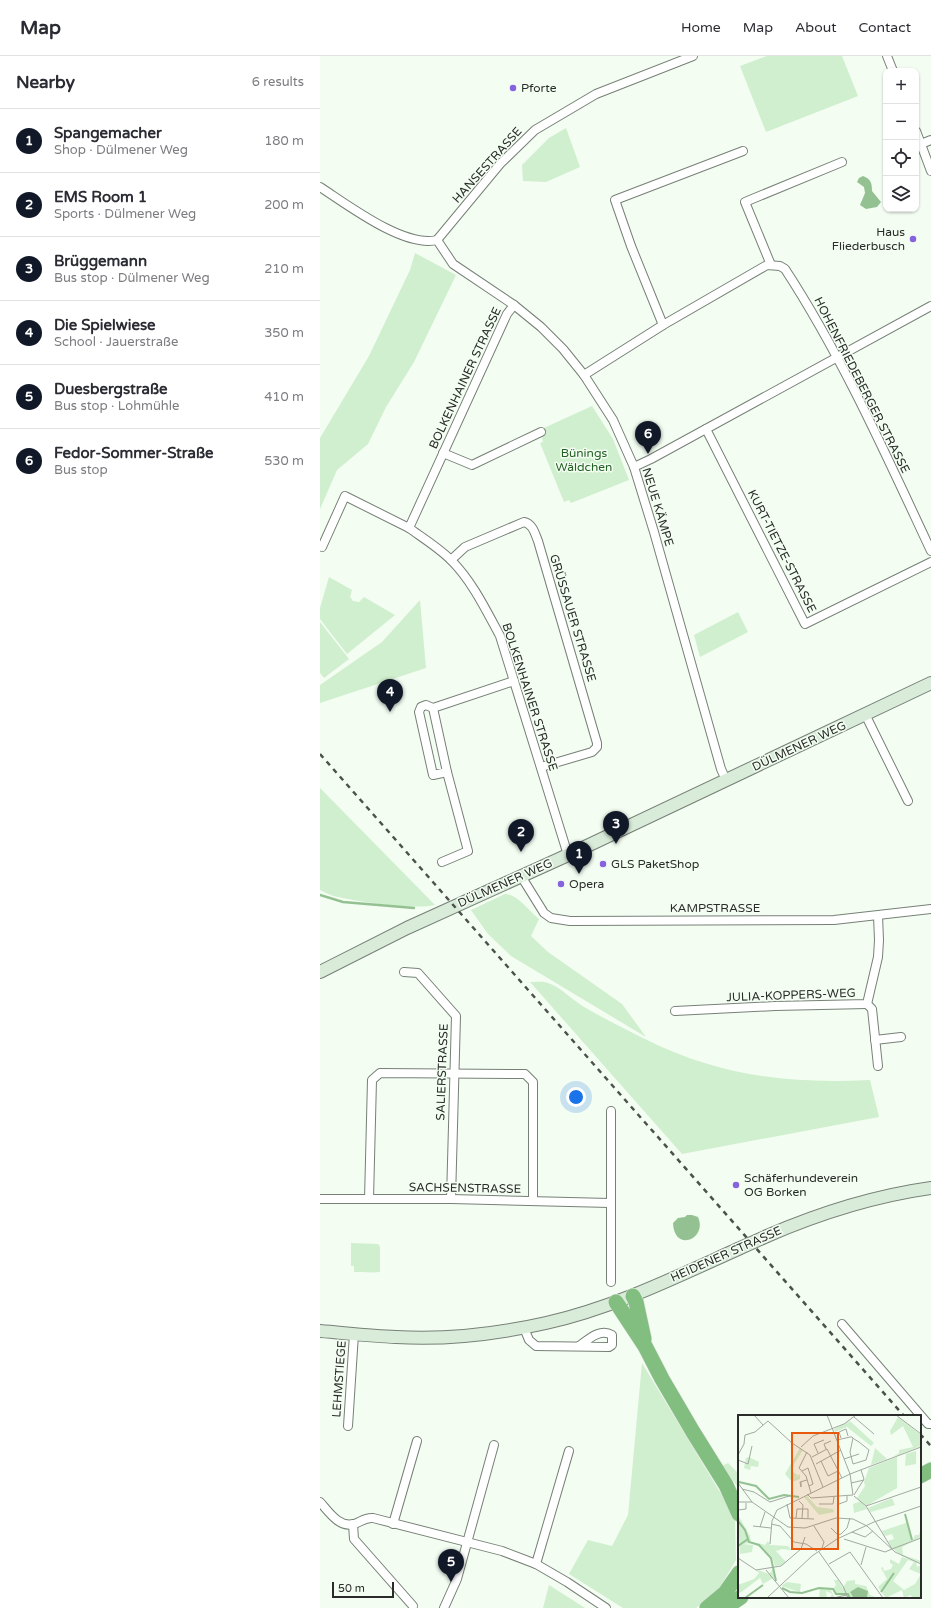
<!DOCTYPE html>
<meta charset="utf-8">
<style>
:root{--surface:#fff;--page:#f7f7f7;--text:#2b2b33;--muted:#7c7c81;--line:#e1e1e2;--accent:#111827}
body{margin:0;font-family:"Varela Round",sans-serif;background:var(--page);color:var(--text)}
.controls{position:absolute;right:12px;top:12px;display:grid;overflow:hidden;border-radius:8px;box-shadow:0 1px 3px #0004}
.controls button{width:36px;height:36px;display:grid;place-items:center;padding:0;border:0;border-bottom:1px solid var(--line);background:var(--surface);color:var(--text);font:20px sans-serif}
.scale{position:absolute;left:12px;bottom:10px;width:62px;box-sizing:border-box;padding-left:4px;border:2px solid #292c28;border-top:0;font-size:11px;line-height:14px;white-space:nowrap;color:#292c28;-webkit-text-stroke:3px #f3fdf2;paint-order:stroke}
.you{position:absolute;left:256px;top:1041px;width:14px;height:14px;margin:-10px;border:3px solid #fff;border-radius:50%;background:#1a73e8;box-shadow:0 0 0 6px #1a73e833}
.badge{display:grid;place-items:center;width:26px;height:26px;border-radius:50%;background:var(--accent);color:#fff;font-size:13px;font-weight:700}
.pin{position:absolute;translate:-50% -33px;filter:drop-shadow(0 1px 2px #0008)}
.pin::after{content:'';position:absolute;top:21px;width:14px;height:12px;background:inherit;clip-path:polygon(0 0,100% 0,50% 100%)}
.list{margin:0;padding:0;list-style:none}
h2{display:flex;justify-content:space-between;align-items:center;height:52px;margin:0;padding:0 16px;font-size:17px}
h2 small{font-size:13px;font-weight:400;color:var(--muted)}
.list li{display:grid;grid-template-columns:26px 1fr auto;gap:12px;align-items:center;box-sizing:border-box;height:64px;padding:0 16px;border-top:1px solid var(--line)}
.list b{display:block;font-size:15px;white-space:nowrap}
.list p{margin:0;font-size:13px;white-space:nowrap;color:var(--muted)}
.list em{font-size:13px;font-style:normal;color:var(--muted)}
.icon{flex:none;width:22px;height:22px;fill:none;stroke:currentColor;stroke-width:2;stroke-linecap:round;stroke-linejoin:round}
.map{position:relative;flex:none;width:611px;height:1552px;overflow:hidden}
header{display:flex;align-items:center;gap:24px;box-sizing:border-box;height:56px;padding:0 20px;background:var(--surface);border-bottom:1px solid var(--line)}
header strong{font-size:19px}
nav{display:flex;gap:22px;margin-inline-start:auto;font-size:14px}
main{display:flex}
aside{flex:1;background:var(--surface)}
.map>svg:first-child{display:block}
.green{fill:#d0efce}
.water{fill:#94c192}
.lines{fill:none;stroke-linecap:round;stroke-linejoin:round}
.stream{stroke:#94c192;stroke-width:2.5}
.street-casing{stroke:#778077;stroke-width:10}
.secondary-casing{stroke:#778077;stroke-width:14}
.highway-casing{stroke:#ddd;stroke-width:16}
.street{stroke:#fff;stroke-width:8}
.secondary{stroke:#d9ecd9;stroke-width:12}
.highway{stroke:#81be7f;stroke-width:15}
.rail{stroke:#4d514c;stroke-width:2.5;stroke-dasharray:5 5;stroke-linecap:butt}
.secondary-bridge-casing{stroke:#778077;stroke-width:14;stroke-linecap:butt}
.secondary-bridge{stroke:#d9ecd9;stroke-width:12}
.poi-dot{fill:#8662dd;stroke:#f3fdf2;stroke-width:1.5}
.labels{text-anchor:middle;stroke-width:3;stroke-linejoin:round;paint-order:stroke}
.poi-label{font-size:12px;fill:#292c28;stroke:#f3fdf2;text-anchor:start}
.street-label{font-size:12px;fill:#292c28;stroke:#f3fdf2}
.park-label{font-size:12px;fill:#236024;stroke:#f3fdf2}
.inset-river{fill:none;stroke:#94c192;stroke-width:2}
.inset-road{fill:none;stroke:#a2a9a1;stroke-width:1}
.view{fill:#e8590c;fill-opacity:0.15;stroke:#e8590c;stroke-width:2}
.inset-edge{fill:none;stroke:#292c28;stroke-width:2}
</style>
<header>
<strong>Map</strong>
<nav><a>Home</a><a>Map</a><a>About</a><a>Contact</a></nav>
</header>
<main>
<aside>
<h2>Nearby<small>6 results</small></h2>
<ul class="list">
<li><span class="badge">1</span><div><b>Spangemacher</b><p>Shop · Dülmener Weg</p></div><em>180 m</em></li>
<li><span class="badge">2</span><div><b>EMS Room 1</b><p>Sports · Dülmener Weg</p></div><em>200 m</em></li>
<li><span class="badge">3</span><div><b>Brüggemann</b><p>Bus stop · Dülmener Weg</p></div><em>210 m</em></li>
<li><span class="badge">4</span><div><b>Die Spielwiese</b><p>School · Jauerstraße</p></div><em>350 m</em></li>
<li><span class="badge">5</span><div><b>Duesbergstraße</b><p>Bus stop · Lohmühle</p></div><em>410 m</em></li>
<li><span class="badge">6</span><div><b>Fedor-Sommer-Straße</b><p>Bus stop</p></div><em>530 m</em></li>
</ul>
</aside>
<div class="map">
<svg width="611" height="1552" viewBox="0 0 611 1552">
<rect width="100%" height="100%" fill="#f3fdf2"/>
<g class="green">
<polygon points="447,0 522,0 538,40 446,76 420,10"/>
<polygon points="246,72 260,111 226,126 203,125 202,109 229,82"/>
<polygon points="95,197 136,219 94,306 66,351 48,388 17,414 0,453 0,382 49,300 90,214"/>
<polygon points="272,350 293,383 309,424 251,447 249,444 244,446 220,387 223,386 222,382 226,376 224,372"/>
<polygon points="9,521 32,534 30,541 33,545 39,546 44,541 75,559 27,598 0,563 0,552"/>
<polygon points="100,544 106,612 0,647 0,629 62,586"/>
<polygon points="418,556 428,576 380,601 374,579"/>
<polygon points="0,566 29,603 4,622 0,617"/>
<path d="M0,732L115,849C92,854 41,846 18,841C12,840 6,837 0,834Z"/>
<path d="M185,838C197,838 210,856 219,863L211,880L228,896L302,948L326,981L191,900L168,878L151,854Z"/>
<path d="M210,926C215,926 223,925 228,927C241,931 252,944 264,951C283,962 305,973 325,983C399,1020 468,1028 550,1024L559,1061L362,1098Z"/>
<path d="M31,1187L58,1188L60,1191V1216C51,1217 43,1216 34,1216V1210H31Z"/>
<polygon points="322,1307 415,1461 416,1504 397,1536 376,1552 303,1552 249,1518 268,1484 292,1490 308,1459"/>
<polygon points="408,1407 419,1418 419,1433 402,1410"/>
<polygon points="229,1529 265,1552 223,1552"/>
</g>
<g class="water">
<path d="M543,120C551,123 552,127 552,135L561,146L557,151L546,153L540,149L545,137L544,131L537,126L539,122Z"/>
<path d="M367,1159H372L378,1161C388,1183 354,1197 353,1167L358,1162L365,1161Z"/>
</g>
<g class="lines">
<polyline class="stream" points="0,839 23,846 94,852"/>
<g class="street-casing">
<g id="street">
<polyline points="567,0 573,15"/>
<polyline points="596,75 611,115"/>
<polyline points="601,88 611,84"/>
<path d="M0,131C28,149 84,192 117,184"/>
<polyline points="117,184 133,208 194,249 221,271 243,293 264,319 293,364 314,411 334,476 401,713 406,724"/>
<polyline points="117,184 180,108 215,74 276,38 373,0"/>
<polyline points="451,209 425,146 522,106"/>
<path d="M194,249L187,258L89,472C103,482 119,492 131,504C152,525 166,554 180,580L248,799"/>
<polyline points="343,269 311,190 295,144 423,95"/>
<path d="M264,319L343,269L447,209L460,210L465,213C523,302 566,399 611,495"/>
<polyline points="386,373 485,568 611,506"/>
<polyline points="123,397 152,409 221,376"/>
<polyline points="314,411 331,403 611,250"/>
<polyline points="2,491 25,440 89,472"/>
<path d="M131,504L145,491L204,466C213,468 215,478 218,485L277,687V691L272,696L221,711"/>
<polyline points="113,652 127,716 113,719 99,656 101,651 106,649 113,652 194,625"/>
<polyline points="545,658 588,745"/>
<polyline points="122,806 148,795 127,716"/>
<polyline points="201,820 224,857 231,862 250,865 514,864 611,853"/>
<polyline points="84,916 98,917 136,960 131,1143"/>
<polyline points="547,948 552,953 558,1010"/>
<polyline points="355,955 455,950 547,948 558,901 559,884 558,860"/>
<polyline points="555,984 581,981"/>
<polyline points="291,1055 291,1226"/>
<polyline points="0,1143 131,1143 290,1147"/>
<polyline points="49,1143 52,1024 60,1017 205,1018 213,1026 213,1145"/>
<polyline points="522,1268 608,1368 611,1368"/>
<path d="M204,1272L209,1284L216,1290L289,1291L292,1289V1279C280,1272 269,1283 259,1290"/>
<polyline points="28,1370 34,1278"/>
<path d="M0,1446C9,1456 19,1472 34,1468C41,1466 45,1461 53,1462L182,1495L216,1508L247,1526L286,1552"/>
<polyline points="33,1468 34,1483 93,1550"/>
<polyline points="73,1468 97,1385"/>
<polyline points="216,1508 249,1395"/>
<polyline points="124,1552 137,1523 174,1389"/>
</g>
</g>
<g class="secondary-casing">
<g id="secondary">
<polyline points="0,916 87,872 248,799 611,627"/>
<path d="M447,1180C500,1157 554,1140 611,1132"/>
<path d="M0,1275C25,1277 50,1280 76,1281C126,1284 177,1278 226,1267C293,1252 356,1221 418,1193"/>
</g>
</g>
<g class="highway-casing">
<g id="highway">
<polyline points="313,1240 316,1246 324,1283"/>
<polyline points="296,1246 325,1290 342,1323 373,1376 406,1429 419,1458"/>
<polyline points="600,1420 611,1414"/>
<polyline points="387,1552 405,1537 419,1517"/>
<polyline points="405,1552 421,1541"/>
</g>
</g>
<use href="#street" class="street"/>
<use href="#secondary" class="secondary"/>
<use href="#highway" class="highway"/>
<g class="rail">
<polyline points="0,698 584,1360"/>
<polyline points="600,1378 611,1390"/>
</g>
<g class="secondary-bridge-casing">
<polyline id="secondary-bridge" points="418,1193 447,1180"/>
</g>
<use href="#secondary-bridge" class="secondary-bridge"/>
</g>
<g class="poi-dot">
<circle cx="193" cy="32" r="4"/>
<circle cx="593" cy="183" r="4"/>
<circle cx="283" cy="808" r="4"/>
<circle cx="241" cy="828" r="4"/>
<circle cx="416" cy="1129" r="4"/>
</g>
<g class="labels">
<g class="poi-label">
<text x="201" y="36">Pforte</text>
<text x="585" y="180" text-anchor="end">Haus<tspan x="585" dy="14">Fliederbusch</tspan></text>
<text x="291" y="812">GLS PaketShop</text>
<text x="249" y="832">Opera</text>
<text x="424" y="1126">Schäferhundeverein<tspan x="424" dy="14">OG Borken</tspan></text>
</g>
<g class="street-label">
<text transform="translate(167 109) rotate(-48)" y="4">HANSESTRASSE</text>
<text transform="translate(145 322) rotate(-65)" y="4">BOLKENHAINER STRASSE</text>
<text transform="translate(542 329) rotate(63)" y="4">HOHENFRIEDEBERGER STRASSE</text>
<text transform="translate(338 451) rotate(73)" y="4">NEUE KÄMPE</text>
<text transform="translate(462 495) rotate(63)" y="4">KURT-TIETZE-STRASSE</text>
<text transform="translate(253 562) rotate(73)" y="4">GRÜSSAUER STRASSE</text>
<text transform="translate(210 641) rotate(72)" y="4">BOLKENHAINER STRASSE</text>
<text transform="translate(479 690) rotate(-25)" y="4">DÜLMENER WEG</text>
<text transform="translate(185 827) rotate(-24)" y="4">DÜLMENER WEG</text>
<text x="395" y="856">KAMPSTRASSE</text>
<text transform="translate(471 939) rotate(-2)" y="4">JULIA-KOPPERS-WEG</text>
<text transform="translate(122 1016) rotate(-88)" y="4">SALIERSTRASSE</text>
<text transform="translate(145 1132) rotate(1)" y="4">SACHSENSTRASSE</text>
<text transform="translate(406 1198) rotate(-24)" y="4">HEIDENER STRASSE</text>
<text transform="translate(19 1323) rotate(-86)" y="4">LEHMSTIEGE</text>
</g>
<g class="park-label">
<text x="264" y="401">Bünings<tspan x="264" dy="14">Wäldchen</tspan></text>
</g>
</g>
<g transform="translate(418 1359)">
<rect width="183" height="183" fill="#f3fdf2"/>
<path d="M160,2L183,20V31L155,42L161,38V35L175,32L165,11L153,20L152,16ZM112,6L136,28L133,31L109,12L97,17L96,14ZM62,33L65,35L56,49L53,59L55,57L60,60L57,63L62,59V64L54,67L47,59ZM137,33L149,44L133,50ZM178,36V49L167,51L168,39ZM11,42L21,47L20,52L13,51L12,55L6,53L8,43ZM159,42V73L128,91L119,83L127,71L126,67L131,53ZM69,81L79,92L95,94L96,97L81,100L66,82ZM154,83L157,90L133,97L130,93ZM123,86L129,94L116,98L115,89ZM167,99L175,125L177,120H181L183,113V122L164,132L165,140L183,146V148L164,141L154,133L150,126L156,124L154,119L147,121L144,116L168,108ZM0,100L12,121L13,128L4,129L15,130L14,137L2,139ZM30,126L32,130L50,131L53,135L44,134L38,136L48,147L44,150L37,151L34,142L20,128L27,130ZM164,142L178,147L179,152L183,150V183H174L173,180L166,183L164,175L148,183L140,172L149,164L143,153L145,152L146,156L153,154L155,150L152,148V144L161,149ZM170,145L176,147L171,154L183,159L177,169L166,175L155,166ZM36,152L37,164L35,163L25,169L22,163L2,178L0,176V170L16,164L21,158L17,154L31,159ZM96,165H100L105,173L109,166L117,165V169L128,171L132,180L140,183L142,179L140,183H129L130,176L120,172L113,178L117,183L98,180L95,174L98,170ZM49,167L63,169L62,177L43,171ZM82,173L92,174L93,175L96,182L92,183L94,179L88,176L89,183H81Z" fill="#d0efce" fill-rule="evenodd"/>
<path d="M120,172L130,176L129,183L115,182L112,177Z" fill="#94c192"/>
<path class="inset-river" d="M1,67L18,71L31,84L46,80L61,82M167,99L174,125M0,106L7,115L11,127L21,130L33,143L38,166M0,131L10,124M44,173L52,177L64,178L81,173L95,174L98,179H110L112,183M143,177L156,158M7,183L25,170"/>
<path class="inset-road" d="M16,0L25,10M89,0L112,59L115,80M158,0L183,19M116,2L136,19M30,6L54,28L72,40L85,72M103,23L101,17L108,14L110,21M99,25L112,22H114L116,24L121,27L131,35L128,45L115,49L112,37L115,23M63,32L75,21L106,9L118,0M88,34L86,29L93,26M69,37L61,53L68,61L73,78M80,38L76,29L86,25M0,40L6,29L7,20L17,17L30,6M74,42L89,34L104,63M106,44L121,39M0,45L10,49L14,31M83,46L90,61L100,56M78,49L103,35M64,56L70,53L75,69L71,71M63,67V72L62,67L69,65M0,68L14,87L50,112L67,113L98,103L115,104L129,111L157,137L183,149M113,68L126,65M4,74L16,77L32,87L51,81M69,79L73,83L115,80M116,80L126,64L123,55M116,81L128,91L154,134M61,86L65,90L64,103M0,87H14M49,89L52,103L76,104M81,89H95L96,82M101,89L109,86V81M128,91L183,72M0,95L8,94V88M58,103L59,94H70V103M33,109L42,111L56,127L68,129L79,136M15,111L33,113M76,111L86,127L84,133M22,112L27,97M93,113L100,120L103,119L109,113L112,103M114,117L127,122L135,116M106,124L147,137L154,134M32,129L34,106L39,95L112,59L183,32M154,134L183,123M81,137L105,171L110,183M0,143L18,155L43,151L63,134L67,122M91,149L112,137L145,183M123,150L128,132M28,155L51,183M29,183L74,141L99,124L136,107L183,91M95,183L109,180"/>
<path class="view" d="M54,18H100V134H54Z"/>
<rect width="183" height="183" class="inset-edge"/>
</g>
</svg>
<div class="controls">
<button>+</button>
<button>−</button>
<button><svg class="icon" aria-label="locate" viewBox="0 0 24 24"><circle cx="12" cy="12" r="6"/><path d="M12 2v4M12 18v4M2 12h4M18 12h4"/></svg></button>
<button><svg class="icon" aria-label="layers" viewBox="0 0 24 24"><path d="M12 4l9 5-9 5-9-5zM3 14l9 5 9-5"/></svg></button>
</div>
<div class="scale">50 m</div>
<div class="you"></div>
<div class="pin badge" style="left:259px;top:818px">1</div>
<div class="pin badge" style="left:201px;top:796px">2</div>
<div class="pin badge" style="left:296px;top:788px">3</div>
<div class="pin badge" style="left:70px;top:656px">4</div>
<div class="pin badge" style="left:131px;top:1526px">5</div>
<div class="pin badge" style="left:328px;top:398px">6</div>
</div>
</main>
